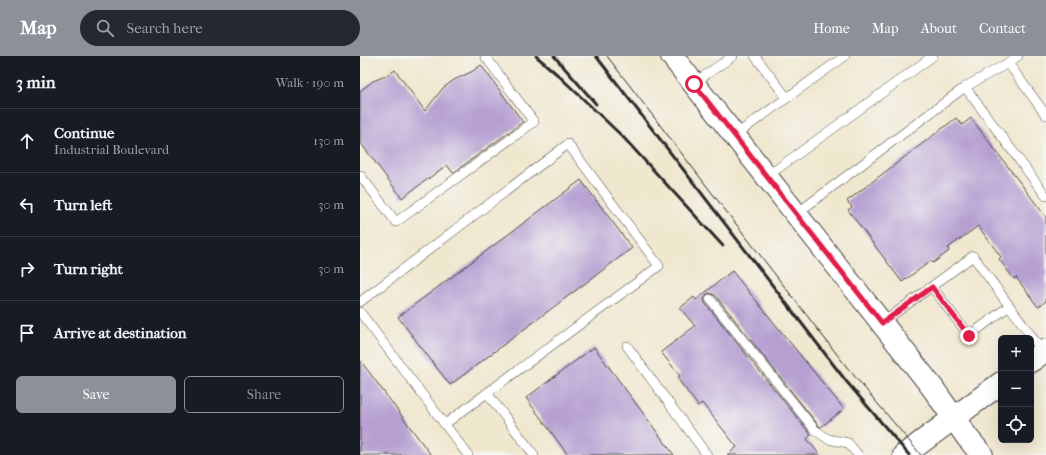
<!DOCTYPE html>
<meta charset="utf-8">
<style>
:root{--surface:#171b24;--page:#242831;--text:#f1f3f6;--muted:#9ea1a6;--line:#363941;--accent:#8c9099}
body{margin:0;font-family:"IM FELL French Canon",serif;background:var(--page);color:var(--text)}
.controls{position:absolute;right:12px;bottom:12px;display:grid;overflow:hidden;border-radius:6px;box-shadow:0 4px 16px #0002}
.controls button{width:36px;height:36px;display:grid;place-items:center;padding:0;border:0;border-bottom:1px solid var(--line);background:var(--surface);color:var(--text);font:20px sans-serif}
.stop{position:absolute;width:12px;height:12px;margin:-9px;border:3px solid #e11d48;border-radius:50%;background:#fff}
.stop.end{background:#e11d48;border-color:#fff;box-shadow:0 1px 4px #0008}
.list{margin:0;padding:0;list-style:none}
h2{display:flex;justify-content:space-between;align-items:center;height:52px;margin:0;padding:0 16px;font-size:17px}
h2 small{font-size:13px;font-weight:400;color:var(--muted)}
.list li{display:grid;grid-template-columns:26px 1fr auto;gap:12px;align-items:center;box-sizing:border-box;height:64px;padding:0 16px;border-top:1px solid var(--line)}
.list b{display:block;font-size:15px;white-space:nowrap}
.list p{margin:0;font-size:13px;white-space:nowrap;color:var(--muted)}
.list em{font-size:13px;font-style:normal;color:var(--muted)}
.actions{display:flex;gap:8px;padding:12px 16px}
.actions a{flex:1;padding:9px 0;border:1px solid var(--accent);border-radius:6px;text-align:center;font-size:14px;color:var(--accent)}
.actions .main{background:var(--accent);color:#fff}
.icon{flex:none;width:22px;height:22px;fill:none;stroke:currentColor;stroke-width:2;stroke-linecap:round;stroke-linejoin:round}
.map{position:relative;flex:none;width:686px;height:399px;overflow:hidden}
header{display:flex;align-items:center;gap:24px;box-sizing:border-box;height:56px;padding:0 20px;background:var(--accent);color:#fff}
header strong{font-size:19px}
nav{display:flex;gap:22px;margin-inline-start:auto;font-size:14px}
.search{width:280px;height:36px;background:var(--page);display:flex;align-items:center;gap:10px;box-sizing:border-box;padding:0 14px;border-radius:22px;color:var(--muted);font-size:15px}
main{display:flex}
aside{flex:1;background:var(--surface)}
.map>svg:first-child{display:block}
.building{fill:#b6a0d2}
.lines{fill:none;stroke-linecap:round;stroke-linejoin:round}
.service-casing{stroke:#494744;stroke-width:10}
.tertiary-casing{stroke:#494744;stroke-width:24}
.secondary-casing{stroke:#494744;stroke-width:24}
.service{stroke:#fff;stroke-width:9}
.tertiary{stroke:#fff;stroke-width:22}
.secondary{stroke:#fff;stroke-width:22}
.tram{stroke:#2b2b2b;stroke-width:1}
.rail{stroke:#2b2b2b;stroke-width:3}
.route{stroke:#e11d48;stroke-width:5}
</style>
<header>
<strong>Map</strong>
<div class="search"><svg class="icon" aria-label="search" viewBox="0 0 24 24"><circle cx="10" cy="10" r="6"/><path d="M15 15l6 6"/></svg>Search here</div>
<nav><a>Home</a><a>Map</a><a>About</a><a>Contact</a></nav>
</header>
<main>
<aside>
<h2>3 min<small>Walk · 190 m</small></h2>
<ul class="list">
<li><svg class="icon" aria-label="ahead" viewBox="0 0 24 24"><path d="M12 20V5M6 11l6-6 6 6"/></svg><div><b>Continue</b><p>Industrial Boulevard</p></div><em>130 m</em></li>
<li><svg class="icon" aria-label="left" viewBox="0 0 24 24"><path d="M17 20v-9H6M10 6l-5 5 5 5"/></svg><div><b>Turn left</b></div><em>30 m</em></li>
<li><svg class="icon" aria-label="right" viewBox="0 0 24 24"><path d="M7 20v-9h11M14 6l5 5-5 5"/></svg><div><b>Turn right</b></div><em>30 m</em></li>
<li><svg class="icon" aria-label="arrive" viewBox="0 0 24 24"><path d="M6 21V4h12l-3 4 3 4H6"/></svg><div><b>Arrive at destination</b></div></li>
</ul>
<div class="actions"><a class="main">Save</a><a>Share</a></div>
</aside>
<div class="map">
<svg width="686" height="399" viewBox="0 0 686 399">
<rect width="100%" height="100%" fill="#f6f6f2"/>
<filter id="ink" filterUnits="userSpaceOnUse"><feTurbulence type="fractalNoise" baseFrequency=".025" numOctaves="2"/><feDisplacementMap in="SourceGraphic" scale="8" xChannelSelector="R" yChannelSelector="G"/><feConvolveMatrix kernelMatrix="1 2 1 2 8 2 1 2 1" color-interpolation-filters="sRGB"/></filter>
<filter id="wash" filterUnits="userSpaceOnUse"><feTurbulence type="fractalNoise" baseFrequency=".012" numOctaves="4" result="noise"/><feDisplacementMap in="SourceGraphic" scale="16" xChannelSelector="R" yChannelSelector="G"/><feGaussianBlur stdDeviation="0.9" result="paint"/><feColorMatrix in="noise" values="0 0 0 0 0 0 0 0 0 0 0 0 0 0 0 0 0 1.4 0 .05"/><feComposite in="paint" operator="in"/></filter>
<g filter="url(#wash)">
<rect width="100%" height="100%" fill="#f0e7cf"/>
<g id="blocks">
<g class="building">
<polygon points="121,9 163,66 93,117 87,109 42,142 0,86 0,35 13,25 28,19 35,14 65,55 83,32 94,24 113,15"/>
<polygon points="596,62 602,69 611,62 686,161 686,245 678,251 656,221 654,223 639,203 641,201 618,170 588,192 589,195 573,207 571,205 542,226 488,154 492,151 487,145"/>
<polygon points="221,124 272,192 90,329 38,261"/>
<polygon points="372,215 484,353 461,371 459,370 355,239 349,237 346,239 344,244 345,247 451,379 447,383 460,399 367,399 377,391 342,347 338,350 317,322 320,320 301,296 335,270 320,252 334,241 336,244"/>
<polygon points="234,291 314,399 208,399 166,342"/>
<polygon points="0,304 71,399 0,399"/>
</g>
</g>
</g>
<g filter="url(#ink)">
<use href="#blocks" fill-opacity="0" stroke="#494744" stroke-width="1"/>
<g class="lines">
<g class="service-casing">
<g id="service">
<polyline points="395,0 427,42"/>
<polyline points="658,0 648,7 686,59"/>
<polyline points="334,27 373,0"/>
<polyline points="605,31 648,7"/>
<polyline points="374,80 485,0"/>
<polyline points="0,119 36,166 174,66 125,0"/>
<polyline points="406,121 573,0"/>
<polyline points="436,158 605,31 686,140"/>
<polyline points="572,231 609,280 649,250"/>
<polyline points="350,243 455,374 468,383 488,387 498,399"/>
<polyline points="0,246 208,88 299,210 127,337"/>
<polyline points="0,256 108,399"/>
<polyline points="522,267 613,200 683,296"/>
<polyline points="267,290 347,399"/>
<polyline points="85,368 127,337 174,399"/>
</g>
</g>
<g class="tertiary-casing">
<g id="tertiary">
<polyline points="671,305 686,294"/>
<polyline points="544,399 641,327"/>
</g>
</g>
<g class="secondary-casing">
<polyline id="secondary" points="312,0 572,331 607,381 622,399"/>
</g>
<use href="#service" class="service"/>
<use href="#tertiary" class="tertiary"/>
<use href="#secondary" class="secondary"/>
<polyline class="tram" points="247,0 352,137 486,310 561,399"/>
<g class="rail">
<polyline points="176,0 199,20 263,81 363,190"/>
<polyline points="194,0 236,48"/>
<polyline points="236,0 486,325 549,399"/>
</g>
</g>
</g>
<g class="lines" filter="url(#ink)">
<polyline class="route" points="334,28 522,267 572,231 609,280"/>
</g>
</svg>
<div class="controls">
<button>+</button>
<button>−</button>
<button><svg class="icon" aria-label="locate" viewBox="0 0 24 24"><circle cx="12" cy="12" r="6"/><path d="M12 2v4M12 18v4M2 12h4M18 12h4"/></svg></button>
</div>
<div class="stop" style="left:334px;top:28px"></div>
<div class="stop end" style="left:609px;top:280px"></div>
</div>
</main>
